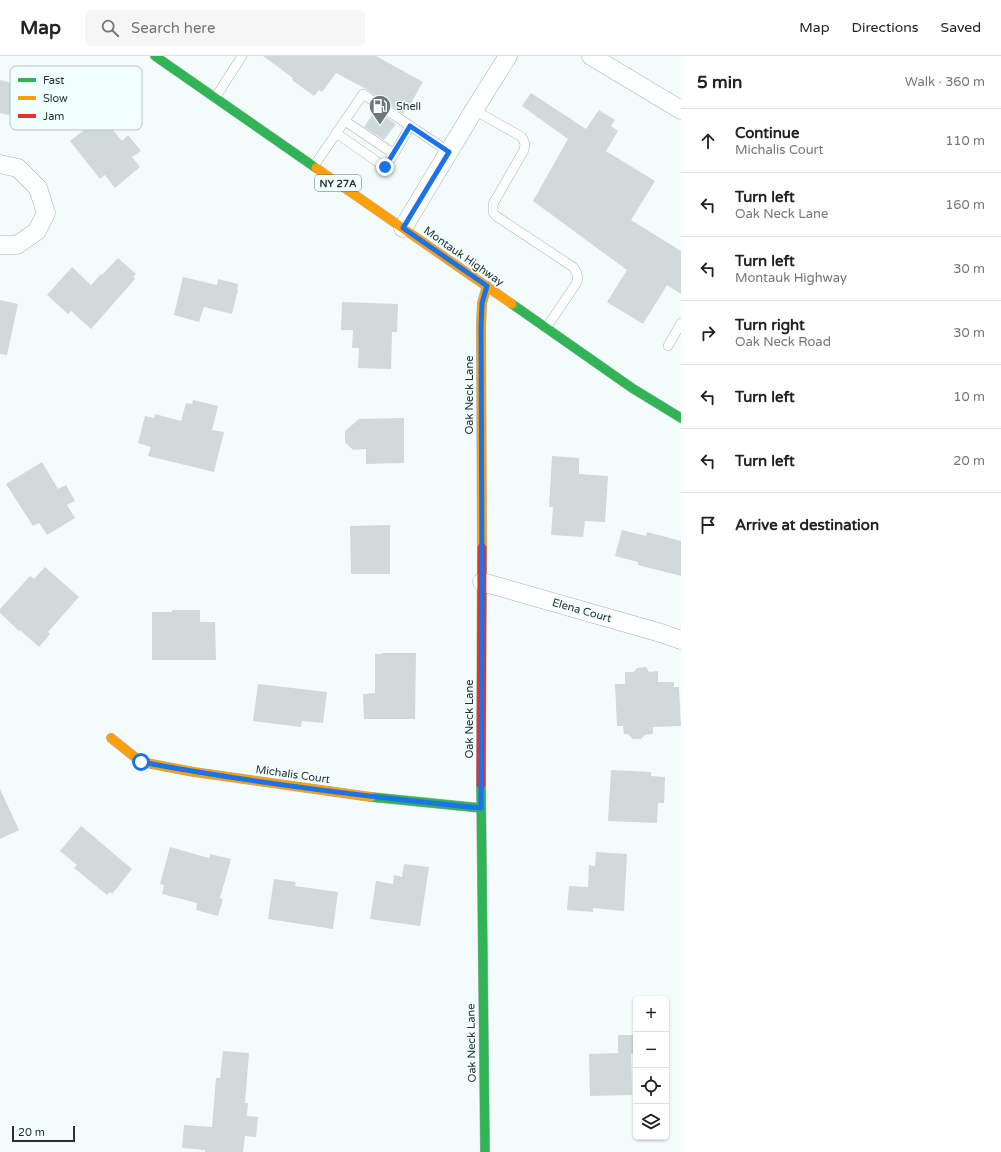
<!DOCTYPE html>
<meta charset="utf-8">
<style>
:root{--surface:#fff;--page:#f6f6f6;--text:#222;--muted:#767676;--line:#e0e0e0}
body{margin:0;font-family:"Varela Round",sans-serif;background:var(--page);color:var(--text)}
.controls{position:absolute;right:12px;bottom:12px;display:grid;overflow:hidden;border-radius:6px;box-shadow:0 1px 3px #0004}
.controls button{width:36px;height:36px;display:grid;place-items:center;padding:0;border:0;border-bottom:1px solid var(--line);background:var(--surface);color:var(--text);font:20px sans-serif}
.scale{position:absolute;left:12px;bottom:10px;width:63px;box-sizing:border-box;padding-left:4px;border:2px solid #243232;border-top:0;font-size:11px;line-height:14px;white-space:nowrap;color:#243232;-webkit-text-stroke:3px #f1fffe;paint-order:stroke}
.stop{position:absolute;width:12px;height:12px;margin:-9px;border:3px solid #1a73e8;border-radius:50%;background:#fff}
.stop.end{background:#1a73e8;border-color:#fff;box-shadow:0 1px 4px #0008}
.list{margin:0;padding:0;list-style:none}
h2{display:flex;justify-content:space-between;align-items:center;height:52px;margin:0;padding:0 16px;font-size:17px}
h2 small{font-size:13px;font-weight:400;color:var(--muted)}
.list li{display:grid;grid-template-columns:26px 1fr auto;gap:12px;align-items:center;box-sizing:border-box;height:64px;padding:0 16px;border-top:1px solid var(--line)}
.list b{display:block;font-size:15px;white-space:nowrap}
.list p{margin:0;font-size:13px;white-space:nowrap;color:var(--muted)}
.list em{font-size:13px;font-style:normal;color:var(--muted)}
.icon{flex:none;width:22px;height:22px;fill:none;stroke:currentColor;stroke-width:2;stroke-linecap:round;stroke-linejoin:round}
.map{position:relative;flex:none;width:681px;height:1096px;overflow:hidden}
header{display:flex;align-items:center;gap:24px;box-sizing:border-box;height:56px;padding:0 20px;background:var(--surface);border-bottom:1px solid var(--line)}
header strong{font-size:19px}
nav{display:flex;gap:22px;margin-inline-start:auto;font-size:14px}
.search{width:280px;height:36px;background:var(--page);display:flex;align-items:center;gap:10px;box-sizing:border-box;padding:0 14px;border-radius:6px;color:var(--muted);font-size:15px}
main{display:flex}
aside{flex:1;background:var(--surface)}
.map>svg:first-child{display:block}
.building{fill:#d0dadb}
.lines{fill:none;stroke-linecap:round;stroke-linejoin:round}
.lane-casing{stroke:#a7b1b0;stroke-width:10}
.street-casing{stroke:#a7b1b0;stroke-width:19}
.fast-casing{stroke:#a7b1b0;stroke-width:10}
.slow-casing{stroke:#a7b1b0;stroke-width:10}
.jam-casing{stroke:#a7b1b0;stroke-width:10}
.lane{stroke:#fdfffe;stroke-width:9}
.street{stroke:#fdfffe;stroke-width:18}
.fast{stroke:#30b455;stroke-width:9}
.slow{stroke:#ff9f0a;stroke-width:9}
.jam{stroke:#e5322d;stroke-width:9}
.route{stroke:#1a73e8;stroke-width:5}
.labels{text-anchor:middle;stroke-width:3;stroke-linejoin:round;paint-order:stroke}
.shield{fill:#f1fffe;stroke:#62706f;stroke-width:1}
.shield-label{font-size:10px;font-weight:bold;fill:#243232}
.poi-label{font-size:11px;fill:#243232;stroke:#f1fffe;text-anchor:start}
.street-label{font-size:11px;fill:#243232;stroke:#f1fffe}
.key{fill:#f1fffe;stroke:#b4c2c1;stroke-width:1}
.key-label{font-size:11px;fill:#243232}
</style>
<header>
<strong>Map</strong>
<div class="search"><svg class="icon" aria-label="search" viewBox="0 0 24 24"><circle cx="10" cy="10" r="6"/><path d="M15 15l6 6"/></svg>Search here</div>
<nav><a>Map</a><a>Directions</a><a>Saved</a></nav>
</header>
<main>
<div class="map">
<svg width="681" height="1096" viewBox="0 0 681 1096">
<rect width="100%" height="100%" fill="#f4fcfb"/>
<g class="building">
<polygon points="263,0 376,0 423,26 406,56 405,55 403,58 366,33 336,17 322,36 319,34 314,40 292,24 293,22"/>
<polygon points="0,24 36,33 34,42 45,44 41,62 30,59 28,64 0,57"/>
<polygon points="531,37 586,73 599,54 615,64 611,70 618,75 606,95 655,125 631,164 681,195 681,238 667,229 643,268 607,246 627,214 533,145 568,83 522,50"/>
<polygon points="376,54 396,68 384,84 364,71"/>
<polygon points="102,60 122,85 128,79 141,95 132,101 140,111 115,132 105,119 100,123 70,85"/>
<polygon points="118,202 136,218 133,221 135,223 91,273 71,255 68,258 47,239 72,211 91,229 101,218 102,219"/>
<polygon points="183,221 217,229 218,223 238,228 237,234 238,234 232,258 204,251 199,266 174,259"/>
<polygon points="0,244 18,248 7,299 0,298"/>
<polygon points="342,246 398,248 397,276 392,276 391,313 358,312 359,292 352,292 353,274 341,274"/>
<polygon points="193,344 218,350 212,374 224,376 214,416 148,400 151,391 138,387 145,360 154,362 155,358 181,365 186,347 192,348"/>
<polygon points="404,362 404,407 366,408 366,393 353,394 345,386 345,375 359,363"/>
<polygon points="552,400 579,402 579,418 608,420 605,466 585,465 583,481 551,479 553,451 549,451"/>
<polygon points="42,406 58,433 66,429 75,445 67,449 75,462 47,479 39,467 33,470 6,428"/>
<polygon points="390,469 390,518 351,518 350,470"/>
<polygon points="622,474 646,480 647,476 681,485 681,520 638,509 638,506 615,500"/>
<polygon points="45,511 79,541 48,576 50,578 39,591 20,574 19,575 0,557 0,553 30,520 34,523"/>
<polygon points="172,554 200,554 200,566 215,566 216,604 152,604 152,556 172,556"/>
<polygon points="382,597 416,597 415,663 364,663 363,638 375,637 375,598 382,598"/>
<polygon points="646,611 649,616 658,615 658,626 674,626 674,631 679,631 681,670 653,671 653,678 645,679 641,683 633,683 628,678 624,678 623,670 617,670 615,628 625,628 625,616 634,616 637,612"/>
<polygon points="258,628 327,636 323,667 302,665 301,671 253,665"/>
<polygon points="611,714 651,716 651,720 665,721 664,747 658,747 657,767 608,765"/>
<polygon points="0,733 19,774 0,783"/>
<polygon points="81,770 132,813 112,838 110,836 107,839 74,812 77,809 60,795"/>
<polygon points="170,791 209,802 210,798 231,803 220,842 223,843 218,860 196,854 197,847 162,838 164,829 160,828"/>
<polygon points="596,796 627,798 624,855 593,852 593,856 567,854 569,830 588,831 589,809 595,810"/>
<polygon points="404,808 429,811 420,870 370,863 376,825 393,828 394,819 402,821"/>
<polygon points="274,823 296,826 295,830 338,836 333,873 268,863"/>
<polygon points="618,979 635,979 635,998 631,998 632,1039 590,1040 589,998 618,997"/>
<polygon points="223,995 249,997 245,1047 248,1047 247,1060 258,1061 256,1081 245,1080 243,1096 205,1096 205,1094 182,1092 184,1069 212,1071 216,1022 220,1022"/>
</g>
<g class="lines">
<g class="lane-casing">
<g id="lane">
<polyline points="215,42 242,0"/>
<path d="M474,54L522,81L525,88L524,94L493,148V156L496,160L573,211C578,217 579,222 576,228L546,272"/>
<polyline points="345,65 394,98 410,70"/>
<polyline points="336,77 385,111 394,98"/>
<polyline points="314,110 363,38 449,96"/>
<polyline points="668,290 681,267"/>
</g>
</g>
<g class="street-casing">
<g id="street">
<polyline points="591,0 681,54"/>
<polyline points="0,108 18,112 38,132 46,157 37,175 17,189 0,189"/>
<polyline points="403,172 474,54 508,0"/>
<polyline points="482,526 661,577 681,584"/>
</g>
</g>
<g class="fast-casing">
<g id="fast">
<polyline points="155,0 316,112"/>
<polyline points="512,248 632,332 681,362"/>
<polyline points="481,728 485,1096"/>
<polyline points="371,741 481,752"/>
</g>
</g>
<g class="slow-casing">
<g id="slow">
<polyline points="316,112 512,248"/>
<polyline points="482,492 481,270 482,247 487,230"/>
<polyline points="111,682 141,706 194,716 371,741"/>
</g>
</g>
<g class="jam-casing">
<polyline id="jam" points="481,728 482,492"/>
</g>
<use href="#lane" class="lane"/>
<use href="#street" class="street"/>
<use href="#fast" class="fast"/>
<use href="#slow" class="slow"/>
<use href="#jam" class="jam"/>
</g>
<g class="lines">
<path class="route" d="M141,706C254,727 367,741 481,752L482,526L481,270L482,247L487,230L403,172L449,96L410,70L385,111"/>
</g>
<defs>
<g id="fuel-pin" transform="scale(1.15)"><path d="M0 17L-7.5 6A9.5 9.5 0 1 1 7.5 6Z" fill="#6d7978" stroke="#f1fffe"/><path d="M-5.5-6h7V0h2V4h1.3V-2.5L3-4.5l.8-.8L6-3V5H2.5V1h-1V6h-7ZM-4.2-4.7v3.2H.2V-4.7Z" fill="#fff"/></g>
</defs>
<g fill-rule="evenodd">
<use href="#fuel-pin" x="380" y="50"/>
</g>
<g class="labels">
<rect class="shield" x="315" y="119" width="46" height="16" rx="3"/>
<g class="shield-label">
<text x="338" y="131">NY 27A</text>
</g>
<g class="poi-label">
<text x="396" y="54">Shell</text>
</g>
<g class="street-label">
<text transform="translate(464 200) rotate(35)" y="4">Montauk Highway</text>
<text transform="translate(469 339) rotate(-90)" y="4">Oak Neck Lane</text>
<text transform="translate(582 554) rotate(16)" y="4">Elena Court</text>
<text transform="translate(469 663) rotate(-90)" y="4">Oak Neck Lane</text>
<text transform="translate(293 718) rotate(8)" y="4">Michalis Court</text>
<text transform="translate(471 987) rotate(-91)" y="4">Oak Neck Lane</text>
</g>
</g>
<rect x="10" y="10" width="132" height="64" rx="6" class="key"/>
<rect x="18" y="22" width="18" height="4" fill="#30b455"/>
<rect x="18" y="40" width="18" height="4" fill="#ff9f0a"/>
<rect x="18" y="58" width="18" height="4" fill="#e5322d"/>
<g class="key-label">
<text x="43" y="28">Fast</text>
<text x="43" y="46">Slow</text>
<text x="43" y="64">Jam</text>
</g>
</svg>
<div class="controls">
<button>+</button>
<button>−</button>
<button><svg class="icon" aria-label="locate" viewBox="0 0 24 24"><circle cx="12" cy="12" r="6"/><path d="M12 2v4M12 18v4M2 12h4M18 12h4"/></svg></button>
<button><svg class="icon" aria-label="layers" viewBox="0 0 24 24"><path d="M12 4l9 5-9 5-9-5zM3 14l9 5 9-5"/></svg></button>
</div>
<div class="scale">20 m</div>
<div class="stop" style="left:141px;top:706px"></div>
<div class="stop end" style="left:385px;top:111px"></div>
</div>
<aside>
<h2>5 min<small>Walk · 360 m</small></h2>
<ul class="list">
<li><svg class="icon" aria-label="ahead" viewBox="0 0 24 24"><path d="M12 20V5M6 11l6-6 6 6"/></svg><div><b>Continue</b><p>Michalis Court</p></div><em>110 m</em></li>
<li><svg class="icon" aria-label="left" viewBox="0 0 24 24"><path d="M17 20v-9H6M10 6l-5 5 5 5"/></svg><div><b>Turn left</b><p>Oak Neck Lane</p></div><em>160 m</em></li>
<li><svg class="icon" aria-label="left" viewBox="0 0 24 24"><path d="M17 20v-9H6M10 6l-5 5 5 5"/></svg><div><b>Turn left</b><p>Montauk Highway</p></div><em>30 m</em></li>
<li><svg class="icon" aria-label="right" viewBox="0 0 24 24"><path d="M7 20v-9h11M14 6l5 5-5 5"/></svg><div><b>Turn right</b><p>Oak Neck Road</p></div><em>30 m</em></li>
<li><svg class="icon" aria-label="left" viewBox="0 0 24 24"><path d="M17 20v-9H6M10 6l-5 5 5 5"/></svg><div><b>Turn left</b></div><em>10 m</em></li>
<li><svg class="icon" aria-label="left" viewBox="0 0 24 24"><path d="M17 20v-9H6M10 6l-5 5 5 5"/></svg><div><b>Turn left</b></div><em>20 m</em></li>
<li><svg class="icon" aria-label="arrive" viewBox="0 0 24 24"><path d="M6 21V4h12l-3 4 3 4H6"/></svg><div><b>Arrive at destination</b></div></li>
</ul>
</aside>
</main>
